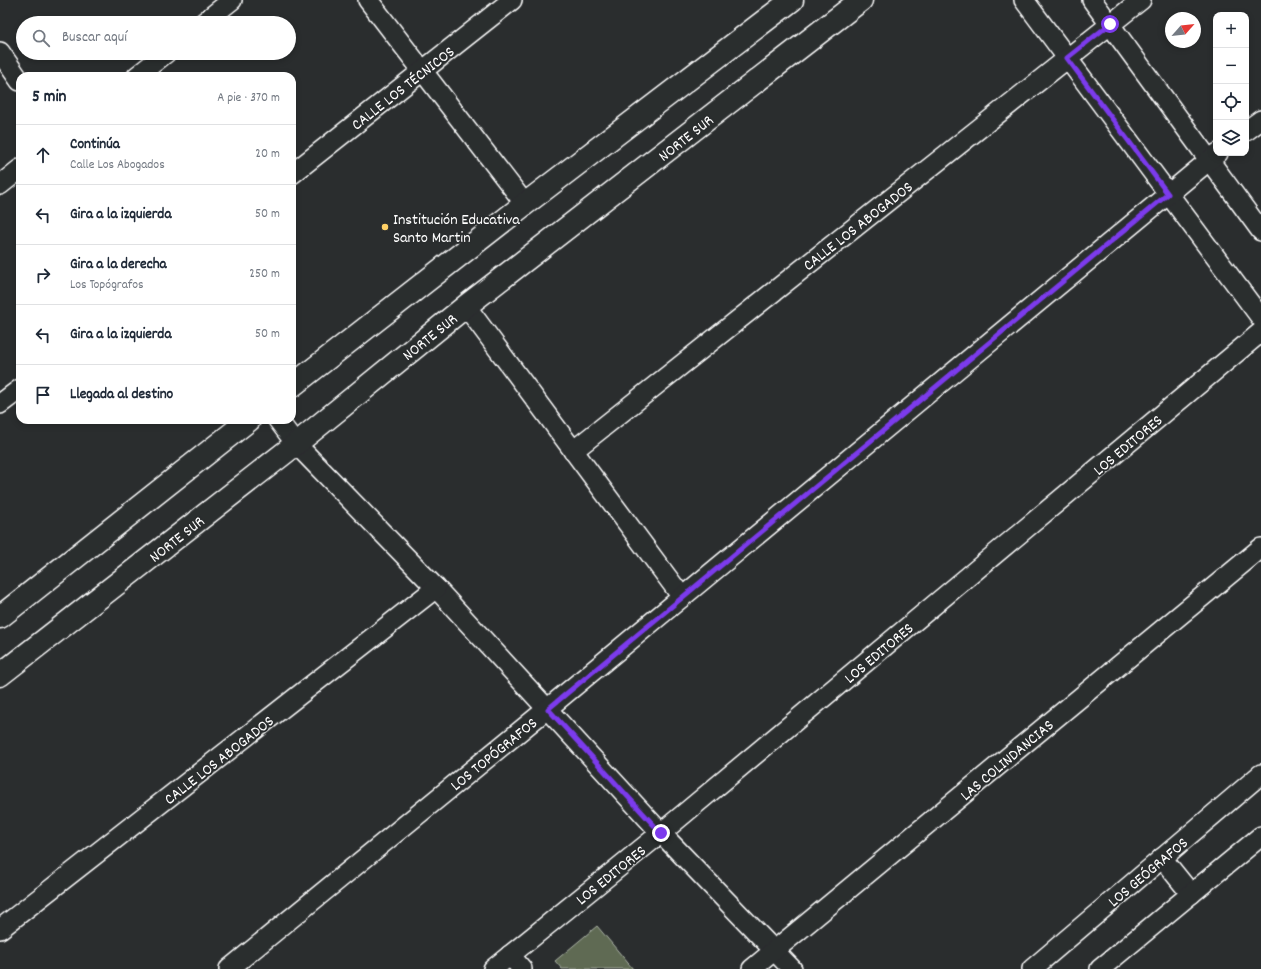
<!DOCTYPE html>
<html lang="es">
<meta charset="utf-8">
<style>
:root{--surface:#fff;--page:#f2f2f3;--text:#1f2937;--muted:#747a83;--line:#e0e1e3}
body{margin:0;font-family:Dekko,sans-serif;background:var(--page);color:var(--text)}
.controls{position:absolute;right:12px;top:12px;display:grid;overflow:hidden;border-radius:8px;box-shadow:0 2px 6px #0003}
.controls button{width:36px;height:36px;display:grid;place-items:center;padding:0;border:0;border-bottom:1px solid var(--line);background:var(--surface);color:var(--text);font:20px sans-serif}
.compass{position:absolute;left:1165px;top:12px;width:36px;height:36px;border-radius:50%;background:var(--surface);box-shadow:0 2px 6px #0003;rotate:63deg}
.stop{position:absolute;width:12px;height:12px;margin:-9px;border:3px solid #7c3aed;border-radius:50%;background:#fff}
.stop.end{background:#7c3aed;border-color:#fff;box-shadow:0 1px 4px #0008}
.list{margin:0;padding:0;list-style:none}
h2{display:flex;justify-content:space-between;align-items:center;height:52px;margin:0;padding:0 16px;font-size:17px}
h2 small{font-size:13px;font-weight:400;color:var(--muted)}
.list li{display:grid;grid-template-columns:26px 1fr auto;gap:12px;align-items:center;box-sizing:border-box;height:60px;padding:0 16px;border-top:1px solid var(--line)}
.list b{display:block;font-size:15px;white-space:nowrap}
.list p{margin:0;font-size:13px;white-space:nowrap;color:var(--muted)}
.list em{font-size:13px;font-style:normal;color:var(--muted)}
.icon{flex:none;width:22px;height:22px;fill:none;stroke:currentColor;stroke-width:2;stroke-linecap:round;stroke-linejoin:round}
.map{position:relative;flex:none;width:1261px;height:969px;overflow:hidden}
.search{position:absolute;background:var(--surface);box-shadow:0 2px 6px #0003;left:16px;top:16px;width:280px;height:44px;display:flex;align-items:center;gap:10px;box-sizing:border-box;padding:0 14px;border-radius:22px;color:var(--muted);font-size:15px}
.panel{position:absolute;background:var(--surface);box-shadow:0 2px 6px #0003;left:16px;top:72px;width:280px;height:352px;border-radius:12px}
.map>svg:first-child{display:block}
.green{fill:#5e6b53;stroke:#aeb5a9}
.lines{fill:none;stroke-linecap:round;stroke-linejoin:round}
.street-casing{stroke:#fff;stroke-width:22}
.secondary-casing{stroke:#fff;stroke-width:25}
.street{stroke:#2a2d2e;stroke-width:19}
.secondary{stroke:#2a2d2e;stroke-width:22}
.route{stroke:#7c3aed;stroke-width:5}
.poi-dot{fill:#ffd166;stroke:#2a2d2e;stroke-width:1.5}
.labels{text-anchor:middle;stroke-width:3.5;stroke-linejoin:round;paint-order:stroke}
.street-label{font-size:16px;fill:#fff;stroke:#2a2d2e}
.poi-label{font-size:16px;fill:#fff;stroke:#2a2d2e;text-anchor:start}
</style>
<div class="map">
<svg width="1261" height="969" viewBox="0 0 1261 969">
<rect width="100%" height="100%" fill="#2a2d2e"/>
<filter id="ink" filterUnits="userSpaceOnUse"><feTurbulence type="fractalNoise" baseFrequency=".025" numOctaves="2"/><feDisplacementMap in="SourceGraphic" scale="8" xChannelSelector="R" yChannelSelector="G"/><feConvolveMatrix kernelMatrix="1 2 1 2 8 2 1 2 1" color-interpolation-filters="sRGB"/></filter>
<g filter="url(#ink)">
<polygon class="green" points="597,926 633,969 562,969 555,961"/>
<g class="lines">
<g class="street-casing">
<g id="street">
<polyline points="368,0 525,204"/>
<polyline points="1024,0 1261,318"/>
<polyline points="1092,0 1261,231"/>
<polyline points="203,23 232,0"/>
<polyline points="0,52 20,81"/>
<polyline points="137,76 166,53"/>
<polyline points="1246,131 1261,120"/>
<polyline points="292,174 512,0"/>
<polyline points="0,185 20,169"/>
<polyline points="466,306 682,597"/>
<polyline points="0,404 20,389"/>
<polyline points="278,420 296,444 436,588 661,833 792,969"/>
<polyline points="573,451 1141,0"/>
<polyline points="1162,858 1191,894"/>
<polyline points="0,929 436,588"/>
<polyline points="510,955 522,969"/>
<polyline points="229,969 547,709 1218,153"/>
<polyline points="493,969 661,833 1261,332"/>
<polyline points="752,969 1261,548"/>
<polyline points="1032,969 1261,774"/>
<polyline points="1100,969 1261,836"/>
</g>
</g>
<g class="secondary-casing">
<g id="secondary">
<polyline points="292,386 525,204 792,0"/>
<polyline points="0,617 249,420"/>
<polyline points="0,675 296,444 466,306 861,0"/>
</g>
</g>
<use href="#street" class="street"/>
<use href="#secondary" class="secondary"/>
</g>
</g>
<g class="lines" filter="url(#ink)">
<polyline class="route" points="661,833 548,709 1168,194 1067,58 1110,24"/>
</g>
<circle class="poi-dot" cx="385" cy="227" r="4"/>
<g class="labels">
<g class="street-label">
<text transform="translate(402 87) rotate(-38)" y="6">CALLE LOS TÉCNICOS</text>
<text transform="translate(685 137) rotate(-38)" y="6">NORTE SUR</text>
<text transform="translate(857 225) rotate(-38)" y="6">CALLE LOS ABOGADOS</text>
<text transform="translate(429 336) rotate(-39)" y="6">NORTE SUR</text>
<text transform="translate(1127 444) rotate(-40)" y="6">LOS EDITORES</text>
<text transform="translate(176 538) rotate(-38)" y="6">NORTE SUR</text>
<text transform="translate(878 652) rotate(-40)" y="6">LOS EDITORES</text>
<text transform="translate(493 753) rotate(-39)" y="6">LOS TOPÓGRAFOS</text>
<text transform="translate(218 759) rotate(-38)" y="6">CALLE LOS ABOGADOS</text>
<text transform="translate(1006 759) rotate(-40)" y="6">LAS COLINDANCIAS</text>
<text transform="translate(1147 871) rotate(-40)" y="6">LOS GEÓGRAFOS</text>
<text transform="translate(610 874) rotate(-39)" y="6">LOS EDITORES</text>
</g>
<g class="poi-label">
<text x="393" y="224">Institución Educativa<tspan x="393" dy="18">Santo Martin</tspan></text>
</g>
</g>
</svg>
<div class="controls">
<button>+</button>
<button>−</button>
<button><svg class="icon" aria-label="locate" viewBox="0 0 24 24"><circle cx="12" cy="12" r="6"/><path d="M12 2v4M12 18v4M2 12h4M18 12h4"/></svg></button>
<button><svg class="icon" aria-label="layers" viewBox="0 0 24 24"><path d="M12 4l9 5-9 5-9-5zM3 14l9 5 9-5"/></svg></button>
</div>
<svg class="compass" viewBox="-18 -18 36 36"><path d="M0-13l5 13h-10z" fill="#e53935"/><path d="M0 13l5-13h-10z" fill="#747a83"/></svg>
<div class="stop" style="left:1110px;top:24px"></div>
<div class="stop end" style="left:661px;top:833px"></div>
<div class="search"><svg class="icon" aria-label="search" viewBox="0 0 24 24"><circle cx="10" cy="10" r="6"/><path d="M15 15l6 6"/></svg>Buscar aquí</div>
<section class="panel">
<h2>5 min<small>A pie · 370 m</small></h2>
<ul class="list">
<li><svg class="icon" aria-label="ahead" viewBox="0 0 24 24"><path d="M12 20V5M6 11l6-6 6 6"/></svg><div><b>Continúa</b><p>Calle Los Abogados</p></div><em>20 m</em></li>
<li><svg class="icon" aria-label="left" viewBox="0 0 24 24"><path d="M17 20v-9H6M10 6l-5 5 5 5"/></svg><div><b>Gira a la izquierda</b></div><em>50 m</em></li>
<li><svg class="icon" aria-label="right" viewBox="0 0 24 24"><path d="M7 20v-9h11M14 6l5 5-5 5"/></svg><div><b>Gira a la derecha</b><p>Los Topógrafos</p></div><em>250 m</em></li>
<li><svg class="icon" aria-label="left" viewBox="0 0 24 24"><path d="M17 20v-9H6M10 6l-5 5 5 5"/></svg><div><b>Gira a la izquierda</b></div><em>50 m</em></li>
<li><svg class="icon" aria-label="arrive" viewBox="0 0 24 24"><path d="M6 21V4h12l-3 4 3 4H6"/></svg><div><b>Llegada al destino</b></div></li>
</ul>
</section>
</div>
